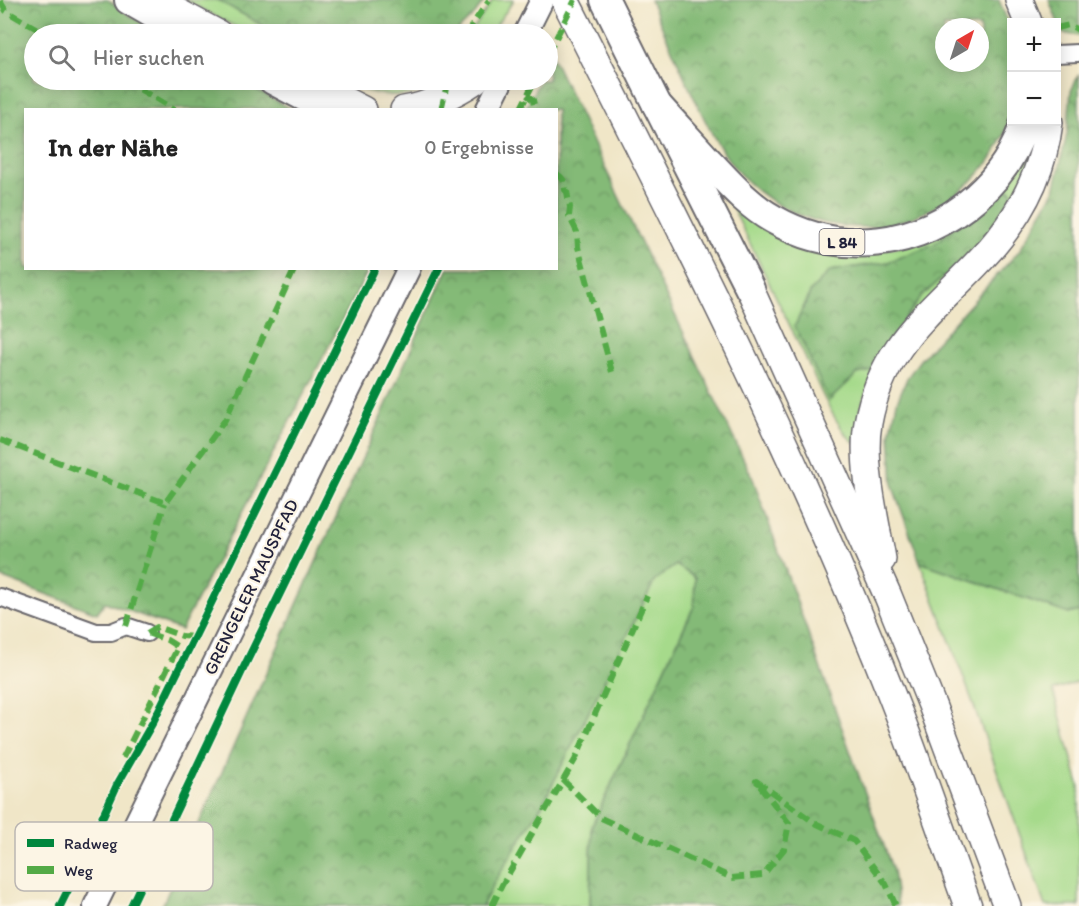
<!DOCTYPE html>
<html lang="de">
<meta charset="utf-8">
<style>
:root{--surface:#fff;--page:#f6f6f6;--text:#222;--muted:#767676;--line:#e0e0e0}
body{margin:0;font-family:Itim,sans-serif;background:var(--page);color:var(--text)}
.controls{position:absolute;right:18px;top:18px;display:grid;overflow:hidden;border-radius:0px;box-shadow:0 3px 15px #0003}
.controls button{width:54px;height:54px;display:grid;place-items:center;padding:0;border:0;border-bottom:2px solid var(--line);background:var(--surface);color:var(--text);font:30px sans-serif}
.compass{position:absolute;left:935px;top:18px;width:54px;height:54px;border-radius:50%;background:var(--surface);box-shadow:0 3px 15px #0003;rotate:39deg}
.list{margin:0;padding:0;list-style:none}
h2{display:flex;justify-content:space-between;align-items:center;height:78px;margin:0;padding:0 24px;font-size:26px}
h2 small{font-size:20px;font-weight:400;color:var(--muted)}
.icon{flex:none;width:33px;height:33px;fill:none;stroke:currentColor;stroke-width:2;stroke-linecap:round;stroke-linejoin:round}
.map{position:relative;flex:none;width:1079px;height:906px;overflow:hidden}
.search{position:absolute;background:var(--surface);box-shadow:0 3px 15px #0003;left:24px;top:24px;width:534px;height:66px;display:flex;align-items:center;gap:15px;box-sizing:border-box;padding:0 21px;border-radius:33px;color:var(--muted);font-size:22px}
.panel{position:absolute;background:var(--surface);box-shadow:0 3px 15px #0003;left:24px;top:108px;width:534px;height:162px;border-radius:0px}
.map>svg:first-child{display:block}
.grass{fill:#a6da8b;stroke:#647e63;stroke-width:1.5;fill-rule:evenodd}
.forest{fill:url(#forest-crowns);stroke:#536e59;stroke-width:1.5;fill-rule:evenodd}
.lines{fill:none;stroke-linecap:round;stroke-linejoin:round}
.minor-casing{stroke:#6a676c;stroke-width:20}
.secondary-casing{stroke:#6a676c;stroke-width:26}
.trunk-casing{stroke:#6a676c;stroke-width:30}
.motorway-casing{stroke:#6a676c;stroke-width:32}
.minor{stroke:#fff;stroke-width:16}
.secondary{stroke:#fff;stroke-width:22}
.trunk{stroke:#fff;stroke-width:27}
.motorway{stroke:#fff;stroke-width:28}
.quiet{stroke:#53aa46;stroke-width:6;stroke-dasharray:12 6;stroke-linecap:butt}
.cycleway-casing{stroke:#fcf5e5;stroke-width:11}
.cycleway{stroke:#00873e;stroke-width:8}
.labels{text-anchor:middle;stroke-width:4.5;stroke-linejoin:round;paint-order:stroke}
.shield{fill:#fcf5e5;stroke:#63616e;stroke-width:1.5}
.shield-label{font-size:16px;font-weight:bold;fill:#22223b}
.street-label{font-size:18px;fill:#22223b;stroke:#fcf5e5}
.key{fill:#fcf5e5;stroke:#bbb6b2;stroke-width:1.5}
.key-label{font-size:16px;fill:#22223b}
</style>
<div class="map">
<svg width="1079" height="906" viewBox="0 0 1079 906">
<defs>
<pattern id="forest-crowns" width="20" height="18" patternUnits="userSpaceOnUse" patternTransform="scale(1.5)"><rect width="20" height="18" fill="#84ba77"/><path d="M2 6a3 3 0 1 1 6 0M12 15a3 3 0 1 1 6 0" fill="none" stroke="#6c9763"/></pattern>
</defs>
<rect width="100%" height="100%" fill="#fcf5e5"/>
<filter id="ink" filterUnits="userSpaceOnUse"><feTurbulence type="fractalNoise" baseFrequency=".0167" numOctaves="2"/><feDisplacementMap in="SourceGraphic" scale="12" xChannelSelector="R" yChannelSelector="G"/><feConvolveMatrix kernelMatrix="1 2 1 2 8 2 1 2 1" color-interpolation-filters="sRGB"/></filter>
<filter id="wash" filterUnits="userSpaceOnUse"><feTurbulence type="fractalNoise" baseFrequency=".008" numOctaves="4" result="noise"/><feDisplacementMap in="SourceGraphic" scale="24" xChannelSelector="R" yChannelSelector="G"/><feGaussianBlur stdDeviation="1.35" result="paint"/><feColorMatrix in="noise" values="0 0 0 0 0 0 0 0 0 0 0 0 0 0 0 0 0 1.4 0 .05"/><feComposite in="paint" operator="in"/></filter>
<g filter="url(#wash)">
<rect width="100%" height="100%" fill="#f0e6c7"/>
<g class="grass">
<polygon points="185,0 218,0 277,34 249,34"/>
<polygon points="493,0 514,0 490,34 470,34"/>
<path d="M337,80H444L441,87L434,91L430,87C423,90 415,94 407,95C383,97 358,90 337,80Z"/>
<path d="M1032,122H1042C1037,163 1020,200 994,233C985,244 975,253 965,263C937,291 907,318 886,351C877,367 869,384 863,401C859,414 858,429 855,442H854C837,430 815,379 806,359C779,304 753,250 727,196L729,193C768,235 828,258 885,249C893,248 901,247 908,245C966,225 1015,181 1032,122ZM1001,190H1011L1015,201L981,243L921,297L884,348L871,371L857,374L829,400L795,326L811,291L830,271L888,262L934,244Z"/>
<polygon points="920,562 1069,614 1079,611 1079,682 1053,690 1079,785 1079,906 1045,906 969,692"/>
<polygon points="676,565 695,578 694,606 592,826 590,906 482,906 495,881 542,805 655,580"/>
</g>
<g class="forest">
<polygon points="0,0 108,0 129,15 162,34 34,34 34,80 239,80 291,109 26,110 26,268 369,269 181,630 105,602 97,613 0,577"/>
<polygon points="218,0 485,0 475,14 454,34 277,34"/>
<path d="M650,0H999L1011,30L1012,113C995,175 944,213 882,226C877,227 870,227 864,227C818,228 770,208 739,173C716,147 702,114 687,83C675,55 662,28 650,0ZM944,27H980V63H944Z"/>
<polygon points="1049,0 1079,0 1079,36 1062,33"/>
<polygon points="552,56 753,479 893,871 898,906 590,906 592,826 694,606 695,578 676,565 655,580 542,805 495,881 482,906 162,906 447,269 556,268 556,110 525,109 540,80 548,80 548,64"/>
<polygon points="1079,74 1079,611 1069,614 920,562 893,487 890,434 897,402 907,378 920,360 1019,251 1054,191 1067,134 1071,91"/>
<polygon points="1001,190 1011,190 1015,201 981,243 921,297 884,348 871,371 857,374 829,401 795,326 811,291 830,271 888,262 934,244"/>
</g>
</g>
<g filter="url(#ink)">
<g class="lines">
<g class="minor-casing">
<g id="minor">
<polyline points="1056,54 1078,53"/>
<polyline points="0,597 96,632 111,632 126,626 147,633"/>
</g>
</g>
<g class="secondary-casing">
<g id="secondary">
<polyline points="525,34 542,0"/>
<polyline points="487,110 502,80"/>
<polyline points="95,906 409,268"/>
</g>
</g>
<g class="trunk-casing">
<g id="trunk">
<path d="M565,0C684,234 804,469 899,714C923,777 945,842 968,906"/>
<polyline points="1019,0 1028,22"/>
<polyline points="164,5 218,34"/>
<polyline points="304,80 363,110"/>
<path d="M404,110C426,107 456,93 475,80"/>
<polyline points="750,289 888,596 932,705 1007,906"/>
<path d="M882,559C875,519 861,463 868,423C882,344 931,313 982,258C1018,220 1043,174 1049,122"/>
</g>
</g>
<g class="motorway-casing">
<g id="motorway">
<polyline points="129,0 188,34"/>
<polyline points="605,0 657,105 750,289"/>
<polyline points="273,80 330,110"/>
<path d="M657,105C674,124 692,143 709,162C729,183 748,205 773,219C841,258 919,247 976,197C999,177 1016,151 1025,122"/>
</g>
</g>
<use href="#minor" class="minor"/>
<use href="#secondary" class="secondary"/>
<use href="#trunk" class="trunk"/>
<use href="#motorway" class="motorway"/>
<g class="quiet">
<polyline points="0,1 6,11 46,34"/>
<polyline points="1056,28 1069,25 1079,30"/>
<polyline points="466,34 489,0"/>
<polyline points="548,54 575,0"/>
<polyline points="124,80 175,110"/>
<polyline points="527,95 533,100 535,110"/>
<polyline points="441,110 448,80"/>
<polyline points="520,110 535,80"/>
<polyline points="556,173 561,177 564,181 565,190 567,192 570,207 569,216 577,232 578,247 612,372"/>
<polyline points="0,440 165,503 225,420 295,268"/>
<polyline points="126,626 165,503"/>
<polyline points="147,633 157,627 182,636 194,637"/>
<polyline points="123,758 178,647 167,640 147,633"/>
<polyline points="563,780 601,818 732,878 763,875 784,849 789,823 756,781 815,823 854,841 886,884 896,906"/>
<polyline points="492,906 502,885 575,760 647,596"/>
</g>
<g class="cycleway-casing">
<g id="cycleway">
<polyline points="60,906 83,860 117,785 153,722 375,268"/>
<polyline points="131,906 244,667 439,268"/>
</g>
</g>
<use href="#cycleway" class="cycleway"/>
</g>
</g>
<g class="labels">
<rect class="shield" x="819.5" y="229" width="45" height="26" rx="4.5"/>
<g class="shield-label">
<text x="842" y="248">L 84</text>
</g>
<g class="street-label">
<text transform="translate(251 587) rotate(-64)" y="6">GRENGELER MAUSPFAD</text>
</g>
</g>
<rect x="15" y="822" width="198" height="69" rx="9" class="key"/>
<rect x="27" y="839" width="27" height="8" fill="#00873e"/>
<rect x="27" y="866" width="27" height="8" fill="#53aa46"/>
<g class="key-label">
<text x="64" y="849">Radweg</text>
<text x="64" y="876">Weg</text>
</g>
</svg>
<div class="controls">
<button>+</button>
<button>−</button>
</div>
<svg class="compass" viewBox="-18 -18 36 36"><path d="M0-13l5 13h-10z" fill="#e53935"/><path d="M0 13l5-13h-10z" fill="#767676"/></svg>
<div class="search"><svg class="icon" aria-label="search" viewBox="0 0 24 24"><circle cx="10" cy="10" r="6"/><path d="M15 15l6 6"/></svg>Hier suchen</div>
<section class="panel">
<h2>In der Nähe<small>0 Ergebnisse</small></h2>
<ul class="list">
</ul>
</section>
</div>
